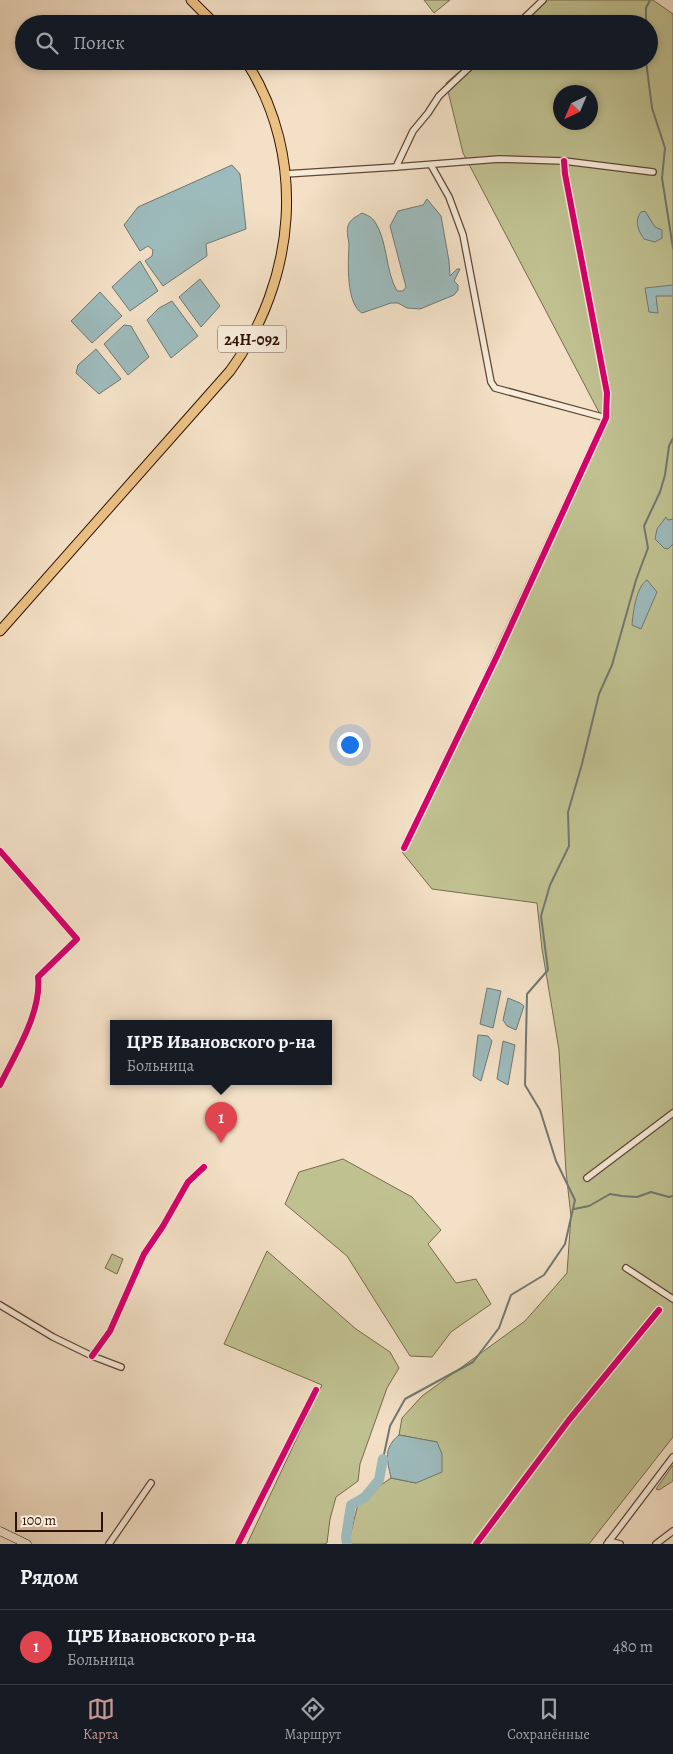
<!DOCTYPE html>
<html lang="ru">
<meta charset="utf-8">
<style>
:root{--surface:#171b24;--page:#20242c;--text:#f1f3f6;--muted:#9ea1a6;--line:#363941;--accent:#c59692}
body{margin:0;font-family:Alegreya,serif;background:var(--page);color:var(--text)}
.compass{position:absolute;left:553px;top:85px;width:45px;height:45px;border-radius:50%;background:var(--surface);box-shadow:0 2px 8px #0003;rotate:224deg}
.scale{position:absolute;left:15px;bottom:12px;width:88px;box-sizing:border-box;padding-left:5px;border:2px solid #301204;border-top:0;font-size:14px;line-height:18px;white-space:nowrap;color:#301204;-webkit-text-stroke:4px #f7ebda;paint-order:stroke}
.you{position:absolute;left:349px;top:744px;width:18px;height:18px;margin:-12px;border:4px solid #fff;border-radius:50%;background:#1a73e8;box-shadow:0 0 0 8px #1a73e833}
.badge{display:grid;place-items:center;width:32px;height:32px;border-radius:50%;background:var(--accent);color:#fff;font-size:16px;font-weight:700}
.pin{position:absolute;translate:-50% -41px;filter:drop-shadow(0 1px 2px #0008)}
.pin::after{content:'';position:absolute;top:26px;width:18px;height:15px;background:inherit;clip-path:polygon(0 0,100% 0,50% 100%)}
.popup{position:absolute;left:110px;top:1020px;width:222px;height:65px;box-sizing:border-box;display:grid;place-content:center;border-radius:0px;background:var(--surface);filter:drop-shadow(0 1px 4px #0005);font-size:16px;white-space:nowrap;color:var(--muted)}
.popup b{font-size:19px;color:var(--text)}
.popup::after{content:'';position:absolute;left:50%;top:100%;margin-left:-10px;border:10px solid transparent;border-top-color:var(--surface)}
.list{margin:0;padding:0;list-style:none}
h2{display:flex;justify-content:space-between;align-items:center;height:65px;margin:0;padding:0 20px;font-size:21px}
h2 small{font-size:16px;font-weight:400;color:var(--muted)}
.list li{display:grid;grid-template-columns:32px 1fr auto;gap:15px;align-items:center;box-sizing:border-box;height:75px;padding:0 20px;border-top:1px solid var(--line)}
.list b{display:block;font-size:19px;white-space:nowrap}
.list p{margin:0;font-size:16px;white-space:nowrap;color:var(--muted)}
.list em{font-size:16px;font-style:normal;color:var(--muted)}
.icon{flex:none;width:28px;height:28px;fill:none;stroke:currentColor;stroke-width:2;stroke-linecap:round;stroke-linejoin:round}
.map{position:relative;flex:none;width:673px;height:1544px;overflow:hidden}
.search{position:absolute;background:var(--surface);box-shadow:0 2px 8px #0003;left:15px;right:15px;top:15px;height:55px;display:flex;align-items:center;gap:12px;box-sizing:border-box;padding:0 18px;border-radius:28px;color:var(--muted);font-size:19px}
.sheet{height:140px;background:var(--surface)}
nav{display:flex;justify-content:space-around;align-items:center;box-sizing:border-box;height:70px;border-top:1px solid var(--line);background:var(--surface);font-size:14px;color:var(--muted)}
nav a{display:grid;justify-items:center;gap:2px}
nav .on{color:var(--accent)}
.map>svg:first-child{display:block}
.green{fill:#c0c191;stroke:#786a4a;fill-rule:evenodd}
.water{fill:#9dbbbc;stroke:#717772}
.lines{fill:none;stroke-linecap:round;stroke-linejoin:round}
.stream{stroke:#717772;stroke-width:2}
.river{stroke:#9dbbbc;stroke-width:10}
.street-casing{stroke:#614634;stroke-width:8}
.secondary-casing{stroke:#301204;stroke-width:9}
.primary-casing{stroke:#301204;stroke-width:11}
.street{stroke:#f7ebda;stroke-width:5.5}
.secondary{stroke:#f7ebda;stroke-width:8}
.primary{stroke:#eac083;stroke-width:9}
.cycleway-casing{stroke:#f7ebda;stroke-width:9}
.cycleway{stroke:#d6006c;stroke-width:6}
.labels{text-anchor:middle;stroke-width:4;stroke-linejoin:round;paint-order:stroke}
.shield{fill:#f7ebda;stroke:#6c5344;stroke-width:1}
.shield-label{font-size:16px;font-weight:bold;fill:#301204}
</style>
<div class="map">
<svg width="673" height="1544" viewBox="0 0 673 1544">
<rect width="100%" height="100%" fill="#f3e0c6"/>
<filter id="stains"><feTurbulence type="fractalNoise" baseFrequency=".004" numOctaves="4"/><feColorMatrix values="0 0 0 0 .2 0 0 0 0 .09 0 0 0 0 .02 0 0 0 .5 -.17"/></filter>
<radialGradient id="worn" r=".72"><stop offset=".6" stop-color="#630" stop-opacity="0"/><stop offset="1" stop-color="#630" stop-opacity=".3"/></radialGradient>
<g class="green">
<polygon points="424,0 450,0 434,13"/>
<path d="M544,0H653L673,14V1437L589,1544H348L359,1500L391,1478L416,1483L437,1442L399,1435L402,1418L422,1396L525,1321L567,1273L571,1216L566,1172L559,1050L542,949L537,903L432,889L402,852L602,418L463,153L446,83L472,61H649V24H516ZM560,92H590V122H560Z"/>
<polygon points="343,1159 412,1197 441,1230 428,1244 456,1283 476,1279 491,1304 451,1332 432,1357 410,1356 347,1256 285,1204 299,1172"/>
<polygon points="267,1251 356,1329 390,1352 399,1368 387,1388 360,1464 358,1481 336,1497 330,1519 327,1543 324,1544 247,1544 322,1385 224,1344"/>
<polygon points="112,1254 123,1259 117,1274 105,1268"/>
<polygon points="673,1465 673,1481 659,1490 656,1489"/>
</g>
<g class="water">
<polygon points="232,165 240,174 246,229 206,244 207,256 163,286 145,261 152,256 153,250 148,246 140,251 124,225 138,207"/>
<path d="M427,199L441,216L449,261L450,276L457,269H460L454,281L458,285V290L454,295L420,309L407,308L398,303H391L362,313C346,304 348,263 349,246C349,239 346,233 348,226C350,219 356,217 362,213C367,215 372,217 375,222C388,242 385,270 397,291H403L406,287L390,226L398,211L423,205Z"/>
<path d="M645,211L655,227L662,230V238L655,242L644,239C638,230 634,221 641,212Z"/>
<polygon points="140,261 158,291 130,311 112,287"/>
<polygon points="200,279 220,306 201,327 179,297"/>
<polygon points="673,285 673,296 656,296 658,313 649,312 645,288"/>
<polygon points="100,292 122,316 92,343 71,321"/>
<polygon points="172,301 198,336 171,358 147,320 159,308"/>
<polygon points="124,325 131,326 149,357 128,375 104,344"/>
<polygon points="96,349 121,379 99,394 76,373 78,365"/>
<polygon points="666,517 668,520 673,519 673,544 668,549 664,548 655,539 657,529"/>
<path d="M647,580L657,592L641,629L632,625C633,613 636,587 647,580Z"/>
<polygon points="487,988 501,991 493,1028 480,1024"/>
<polygon points="508,998 520,1003 524,1006 516,1030 507,1026 503,1020"/>
<polygon points="478,1035 488,1036 492,1041 481,1081 473,1076"/>
<polygon points="503,1041 515,1045 508,1085 497,1079"/>
<path d="M399,1435L437,1442L442,1454V1472L416,1483L391,1478C387,1460 383,1448 399,1435Z"/>
</g>
<g class="lines">
<g class="stream">
<polyline points="646,24 646,8 650,0"/>
<polyline points="646,61 652,108 665,148 662,178 673,248"/>
<polyline points="574,1209 589,1206 610,1194 622,1196 637,1197 651,1192 669,1197 673,1196"/>
<polyline points="383,1459 390,1426 405,1399 473,1362 499,1328 511,1295 544,1275 565,1244 575,1200 556,1161 540,1110 525,1085 527,994 548,970 541,916 550,885 569,846 568,812 582,764 599,694 612,665 636,580 648,548 644,526 660,492 665,475 669,446 673,438"/>
</g>
<polyline class="river" points="347,1544 346,1537 351,1505 365,1497 379,1480 383,1459"/>
<g class="street-casing">
<g id="street">
<polyline points="518,24 543,0"/>
<polyline points="431,165 449,197 463,235 491,382 495,388 606,418"/>
<polyline points="396,167 413,131 428,113 439,96 476,61"/>
<polyline points="285,174 396,167 499,159 564,161 653,172"/>
<polyline points="404,848 497,656 606,418 607,393 565,174 564,161"/>
<path d="M0,851L77,939L38,977C42,1012 15,1054 0,1085"/>
<polyline points="587,1178 673,1113"/>
<polyline points="626,1268 673,1299"/>
<polyline points="0,1305 53,1337 92,1356 121,1367"/>
<polyline points="92,1356 110,1331 144,1254 163,1226 188,1182 204,1167"/>
<polyline points="609,1541 620,1544"/>
<polyline points="109,1544 151,1483"/>
<polyline points="238,1544 316,1390"/>
<polyline points="476,1544 569,1420 659,1310"/>
<polyline points="607,1544 673,1457"/>
<polyline points="656,1544 673,1531"/>
</g>
</g>
<g class="secondary-casing">
<polyline id="secondary" points="0,1531 27,1544"/>
</g>
<g class="primary-casing">
<g id="primary">
<polyline points="191,0 215,24"/>
<path d="M0,631L230,371C296,281 308,158 246,61"/>
</g>
</g>
<use href="#street" class="street"/>
<use href="#secondary" class="secondary"/>
<use href="#primary" class="primary"/>
<g class="cycleway-casing">
<g id="cycleway">
<polyline points="404,848 497,656 606,418 607,393 565,174 564,161"/>
<path d="M0,851L77,939L38,977C42,1012 15,1054 0,1085"/>
<polyline points="92,1356 110,1331 144,1254 163,1226 188,1182 204,1167"/>
<polyline points="238,1544 316,1390"/>
<polyline points="476,1544 569,1420 659,1310"/>
</g>
</g>
<use href="#cycleway" class="cycleway"/>
</g>
<g class="labels">
<rect class="shield" x="218" y="325.5" width="68" height="27" rx="4"/>
<g class="shield-label">
<text x="252" y="345">24Н-092</text>
</g>
</g>
<rect width="100%" height="100%" filter="url(#stains)"/>
<rect width="100%" height="100%" fill="url(#worn)"/>
</svg>
<svg class="compass" viewBox="-18 -18 36 36"><path d="M0-13l5 13h-10z" fill="#e53935"/><path d="M0 13l5-13h-10z" fill="#9ea1a6"/></svg>
<div class="scale">100 m</div>
<div class="you"></div>
<div class="pin badge" style="left:221px;top:1143px;background:#e0444e">1</div>
<div class="popup"><b>ЦРБ Ивановского р-на</b>Больница</div>
<div class="search"><svg class="icon" aria-label="search" viewBox="0 0 24 24"><circle cx="10" cy="10" r="6"/><path d="M15 15l6 6"/></svg>Поиск</div>
</div>
<section class="sheet">
<h2>Рядом<small></small></h2>
<ul class="list">
<li><span class="badge" style="background:#e0444e">1</span><div><b>ЦРБ Ивановского р-на</b><p>Больница</p></div><em>480 m</em></li>
</ul>
</section>
<nav>
<a class="on"><svg class="icon" aria-label="map" viewBox="0 0 24 24"><path d="M3 6l6-2 6 2 6-2v14l-6 2-6-2-6 2zM9 4v14M15 6v14"/></svg>Карта</a>
<a><svg class="icon" aria-label="directions" viewBox="0 0 24 24"><path d="M12 3l9 9-9 9-9-9zM9 14v-3h6M13 9l2 2-2 2"/></svg>Маршрут</a>
<a><svg class="icon" aria-label="saved" viewBox="0 0 24 24"><path d="M7 4h10v16l-5-4-5 4z"/></svg>Сохранённые</a>
</nav>
